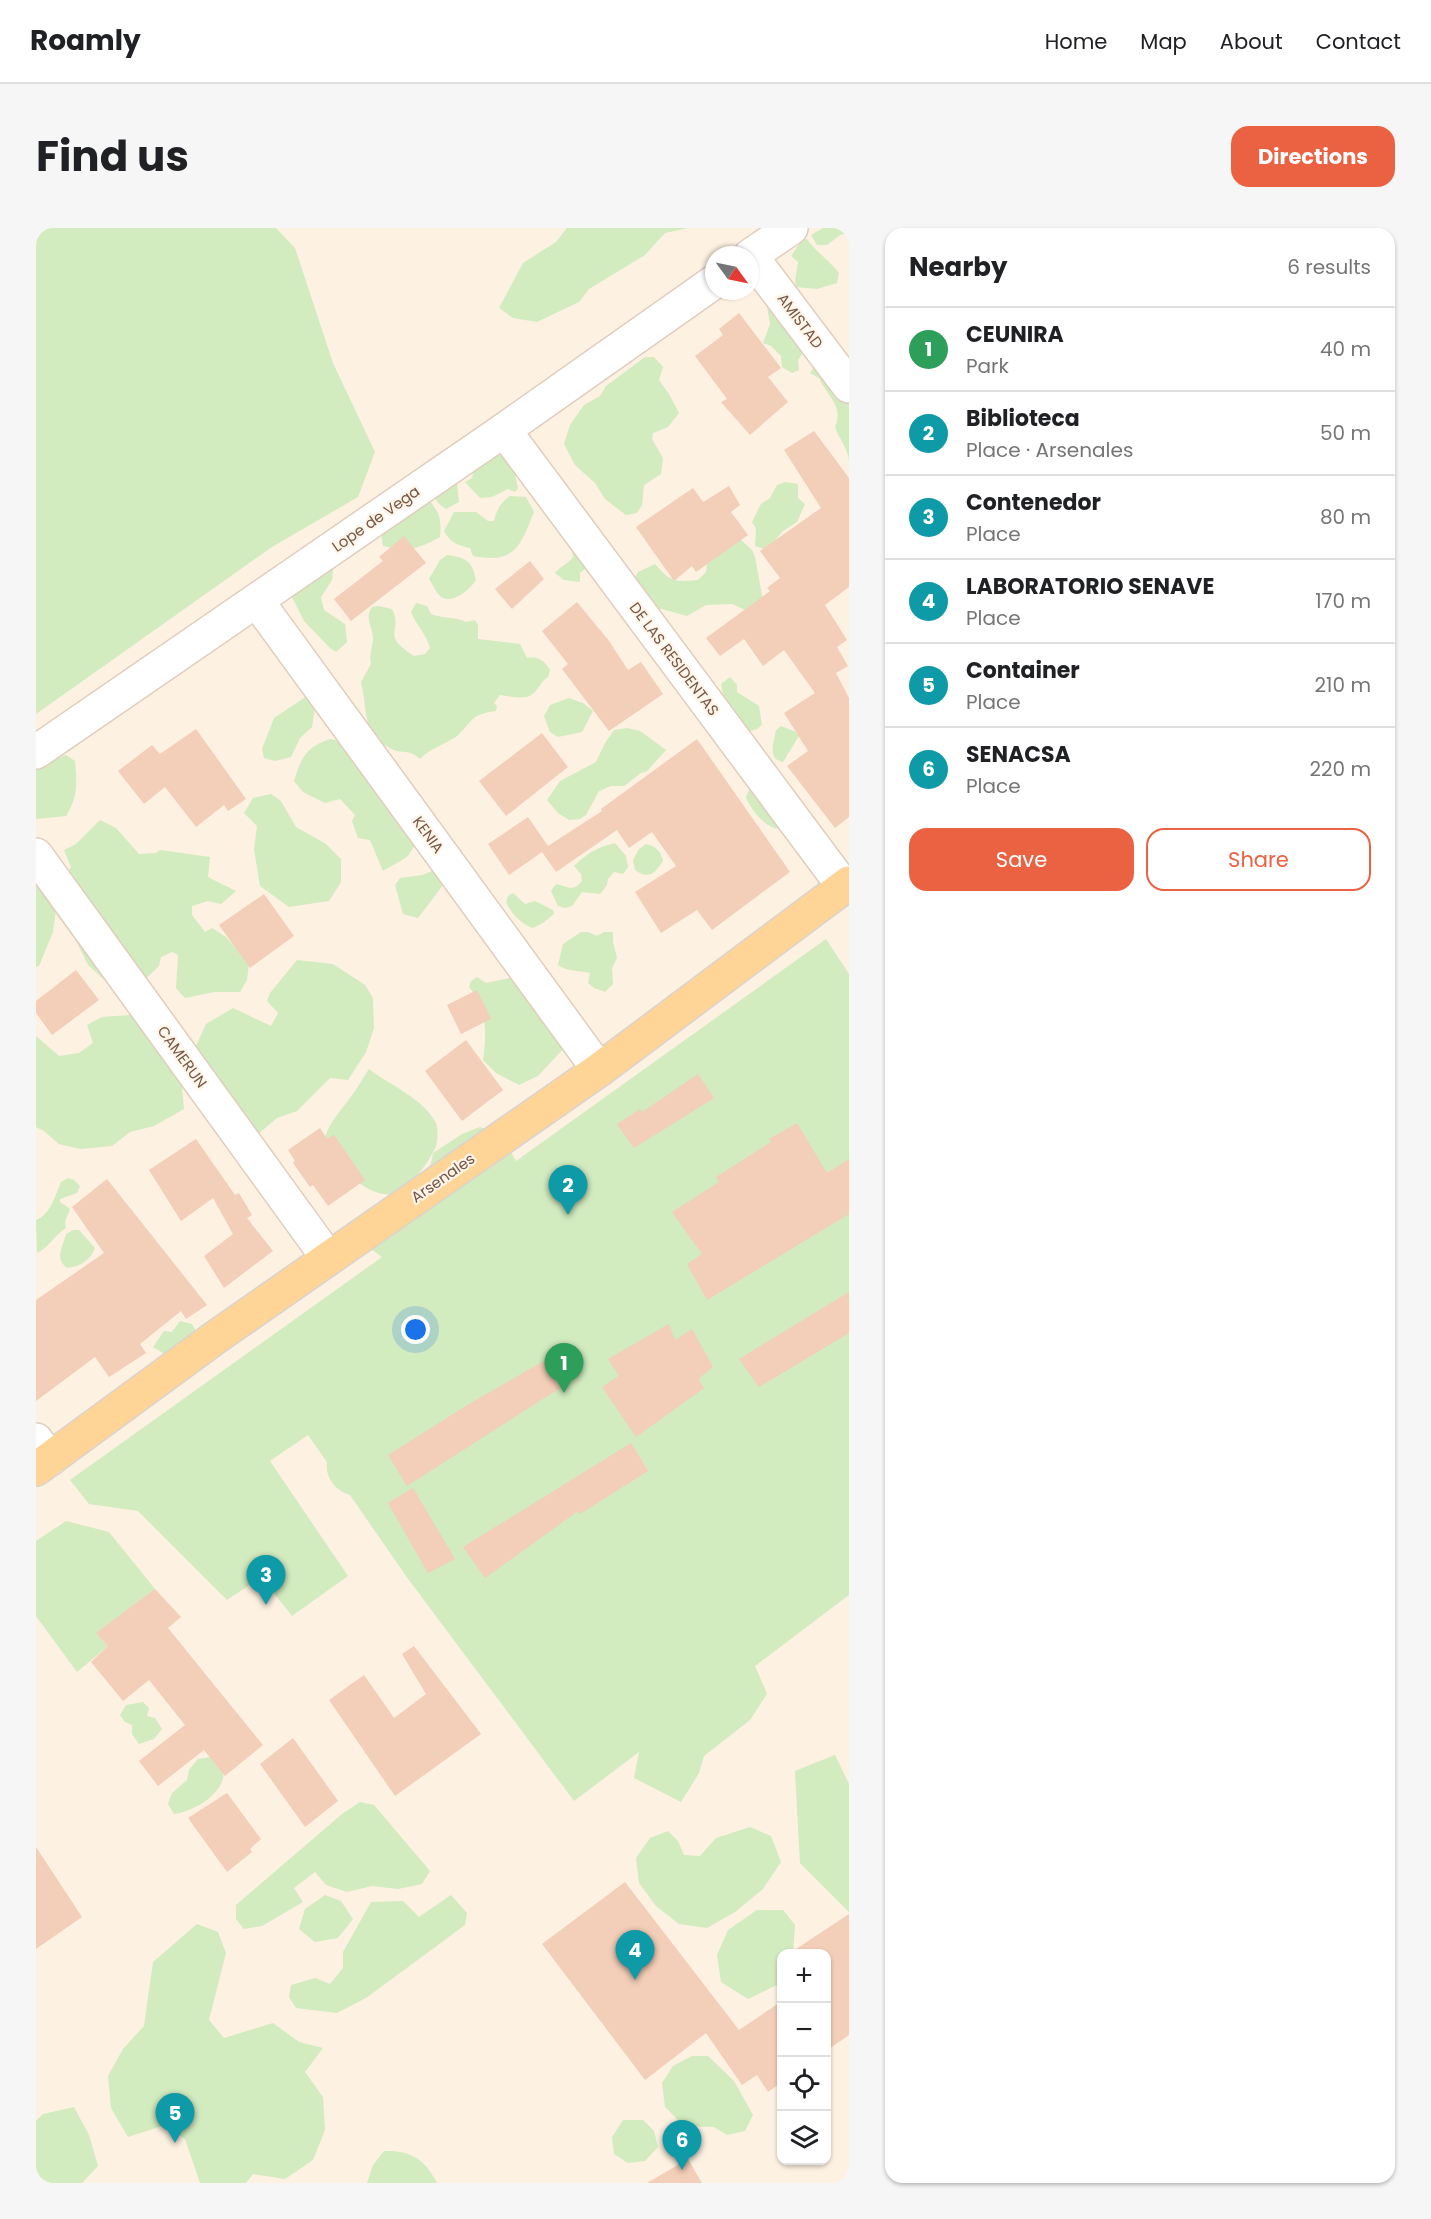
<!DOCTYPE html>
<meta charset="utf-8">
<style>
:root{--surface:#fff;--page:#f6f6f6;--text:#202124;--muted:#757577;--line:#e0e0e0;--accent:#eb6242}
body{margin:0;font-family:Poppins,sans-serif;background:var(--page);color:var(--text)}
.controls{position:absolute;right:18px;bottom:18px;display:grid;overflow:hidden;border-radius:12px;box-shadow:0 2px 4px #0004}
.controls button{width:54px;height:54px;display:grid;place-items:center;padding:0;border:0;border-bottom:2px solid var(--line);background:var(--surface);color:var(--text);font:30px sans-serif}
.compass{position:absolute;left:669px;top:18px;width:54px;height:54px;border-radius:50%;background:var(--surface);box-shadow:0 2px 4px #0004;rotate:123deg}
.you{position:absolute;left:380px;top:1102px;width:21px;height:21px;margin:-15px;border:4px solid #fff;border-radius:50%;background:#1a73e8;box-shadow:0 0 0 9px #1a73e833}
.badge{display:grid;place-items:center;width:39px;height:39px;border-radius:50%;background:var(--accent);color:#fff;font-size:20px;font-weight:700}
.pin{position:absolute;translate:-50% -50px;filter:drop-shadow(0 2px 3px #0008)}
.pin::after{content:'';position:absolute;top:32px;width:21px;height:18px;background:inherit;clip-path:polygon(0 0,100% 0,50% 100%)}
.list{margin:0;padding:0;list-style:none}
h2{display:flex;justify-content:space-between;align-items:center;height:78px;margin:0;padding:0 24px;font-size:26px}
h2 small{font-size:20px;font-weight:400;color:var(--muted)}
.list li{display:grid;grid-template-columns:39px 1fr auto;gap:18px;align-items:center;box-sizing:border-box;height:84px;padding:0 24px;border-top:2px solid var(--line)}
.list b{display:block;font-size:22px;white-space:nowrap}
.list p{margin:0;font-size:20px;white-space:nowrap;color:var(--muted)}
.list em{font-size:20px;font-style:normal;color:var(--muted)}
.actions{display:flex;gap:12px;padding:18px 24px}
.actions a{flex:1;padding:14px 0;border:2px solid var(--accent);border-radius:18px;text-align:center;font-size:21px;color:var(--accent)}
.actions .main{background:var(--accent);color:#fff}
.icon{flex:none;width:33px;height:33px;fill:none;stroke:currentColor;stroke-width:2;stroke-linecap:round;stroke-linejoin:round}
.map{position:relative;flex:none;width:813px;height:1955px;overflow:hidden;border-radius:18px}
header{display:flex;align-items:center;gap:36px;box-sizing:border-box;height:84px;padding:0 30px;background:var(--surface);border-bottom:2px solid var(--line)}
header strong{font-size:28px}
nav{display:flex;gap:33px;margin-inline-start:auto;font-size:21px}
.intro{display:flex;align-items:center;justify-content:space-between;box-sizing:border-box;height:144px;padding:0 36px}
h1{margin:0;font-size:42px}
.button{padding:15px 27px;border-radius:18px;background:var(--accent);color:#fff;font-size:21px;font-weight:700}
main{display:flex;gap:36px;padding:0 36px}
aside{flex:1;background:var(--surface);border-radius:18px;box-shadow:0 2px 4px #0004}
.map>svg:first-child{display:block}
.green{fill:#d2ebbf}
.building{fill:#f3ceb8}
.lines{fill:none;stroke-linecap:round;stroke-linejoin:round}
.minor-casing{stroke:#e1cdbd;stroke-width:36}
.major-casing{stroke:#dbd3cf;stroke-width:36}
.minor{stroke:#fff;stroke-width:33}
.major{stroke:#fed497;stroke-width:33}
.labels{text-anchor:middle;stroke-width:4.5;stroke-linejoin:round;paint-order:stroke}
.street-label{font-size:15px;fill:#755647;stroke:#fff5e8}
</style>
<header>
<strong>Roamly</strong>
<nav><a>Home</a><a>Map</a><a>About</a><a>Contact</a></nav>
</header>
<div class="intro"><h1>Find us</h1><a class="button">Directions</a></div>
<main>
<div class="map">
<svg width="813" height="1955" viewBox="0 0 813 1955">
<rect width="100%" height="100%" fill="#fdf1e1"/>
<g class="green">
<polygon points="0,0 240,0 259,20 297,135 339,224 322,269 236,319 0,486"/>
<polygon points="531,0 653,0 629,5 609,27 553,61 543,74 501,94 477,90 463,80 487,35 520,14"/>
<polygon points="787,0 813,0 813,5 804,7 791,17 781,17 775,7"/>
<path d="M771,11C780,24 793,32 803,45L801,55L781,61L760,59L759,53L762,34L755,28L766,12Z"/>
<polygon points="729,58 769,122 762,132 763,142 756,145 746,139 745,128 735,118 727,115 734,96 730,72 724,69 722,65"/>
<polygon points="609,129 618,129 627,139 623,152 633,166 643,185 632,199 617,205 616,211 627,230 625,246 608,257 606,277 601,285 590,287 569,271 559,255 539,237 528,216 534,197 548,177 564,168 570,158"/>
<path d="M779,138L813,163V233C812,220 803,211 799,199C809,180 790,166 783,150L774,145Z"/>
<path d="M455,220C479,232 476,234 482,260L479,264L472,261L456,269L444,270L429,254L436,250L439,238Z"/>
<polygon points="749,254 762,256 762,270 769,276 761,294 747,303 731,322 719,318 720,301 716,294 725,276 734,270 741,257"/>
<path d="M421,256L423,274L410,281C401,276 397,268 395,258Z"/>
<path d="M386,265C402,282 406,286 404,309C383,321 371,324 347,318L343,292Z"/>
<path d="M474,268L490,269L498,284C484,318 480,336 437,328L434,320C422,317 414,315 408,303L418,284H440L452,293H458C461,282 464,275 474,268Z"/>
<path d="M704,311L716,322L719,329L728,378L718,386L696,376L670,377L651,388L626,381H611L594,361L602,344L619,336C634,354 639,354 662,352L670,344L671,336Z"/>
<path d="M535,318L555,336L544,345V354L528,352L519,345C524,338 531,337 537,329Z"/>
<path d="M411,327C430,330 436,332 440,352C434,361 416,378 404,368C400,364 397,357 393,351L404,332Z"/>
<polygon points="298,336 296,352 285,369 288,382 309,396 311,414 300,424 294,420 268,393 249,355"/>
<path d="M380,375L391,378L395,386C407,391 419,388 430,394L439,392L442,397V411L484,416L491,430C502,428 509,433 514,442L512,449C504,454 502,463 495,467C488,472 472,468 464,467L458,475L461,478L460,483C432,487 438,493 421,508C409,517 394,520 384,531C373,521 369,526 358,522C325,508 332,482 325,454L335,436C333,427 336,421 337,412C337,399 328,390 336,379L343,378L356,381C368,403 343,406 378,428L389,426L394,420C390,405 380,397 375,384Z"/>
<polygon points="694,449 701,457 701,464 723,478 726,497 721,501 708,505 687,466 685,456"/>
<polygon points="271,468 280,473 276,499 264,510 255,529 239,533 228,530 226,521 238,490"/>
<polygon points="533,470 547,475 557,483 546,504 522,509 514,504 508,488 514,477"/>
<path d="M745,498L760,504L763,508L747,534C731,531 738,514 740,502Z"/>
<polygon points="591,500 604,503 630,522 611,543 605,545 588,558 575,558 563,563 550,587 544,591 533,592 522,585 511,572 524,553 560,534 569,515 578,502"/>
<path d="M294,511L313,515L384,610L371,629L347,643L334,612L322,610L316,593L319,587L304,571L289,575L267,564L258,553C265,530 270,519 294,511Z"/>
<path d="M30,527L39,533C41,555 42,569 30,588L0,591V540Z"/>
<path d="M715,557L748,592L744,601C729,600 715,582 710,569Z"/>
<polygon points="235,566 245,573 260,599 290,616 305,631 305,654 293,673 253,679 224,658 218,621 221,598 208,585 217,570"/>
<polygon points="64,592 80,600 103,626 120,625 124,622 174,629 172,649 200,663 185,676 172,673 156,678 156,687 169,704 176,700 190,709 213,735 211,752 204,764 178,764 149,770 140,760 142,727 136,724 125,729 123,738 99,761 75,758 52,737 32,696 25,654 35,639 28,622 40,616"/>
<path d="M579,615L590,628L592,639L587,646L578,644L572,651L571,657L564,666L546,664L536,678L529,680L522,678L515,663L520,656C532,658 537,665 546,653L545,646L538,638C550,626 562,619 579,615Z"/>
<path d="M610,616C619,617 626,625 627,633C619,645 613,652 599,642L597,632L603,621Z"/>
<polygon points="0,635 22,667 17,704 3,738 0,739"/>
<polygon points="403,640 407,657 382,690 367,686 359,657 364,650 386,647"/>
<path d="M477,665L489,676L499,673L517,682L518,686L507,695L497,700C485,696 475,685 470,674L472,668Z"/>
<path d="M545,704H552L561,708L568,704H577V714L581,730L576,740L577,756L569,764L558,760L552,755L554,745C542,742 532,744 522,737L527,716Z"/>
<path d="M790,711L813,746V1367L719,1438L731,1466L714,1492L668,1528L663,1545L645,1574L598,1550L603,1524L538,1573L370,1348L314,1267C300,1263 289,1250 291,1234L272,1207L234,1233L312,1348L256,1388L225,1349L191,1372L102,1283L53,1276L34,1252L346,1029L328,1016L382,963L390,942L395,936L397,925L426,906L444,899C471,910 466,910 480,933Z"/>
<polygon points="261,732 297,736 329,757 337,770 338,800 330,824 312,852 294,850 261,883 241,890 221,907 199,914 174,896 159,820 170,796 197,780 235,798 242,785 231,773 234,765"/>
<path d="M441,749L450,755L474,750L485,755L529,819L502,848L483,857L460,845L447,832C451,805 451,781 433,759L435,753Z"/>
<path d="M94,787C104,793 117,800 126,809C144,828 146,855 148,881L118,898L94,904L76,918L44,921L23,916L8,903L0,899V808L23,828L43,825L57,815L51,797L66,789Z"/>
<path d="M333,841C355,858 387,870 400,895C402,901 402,912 400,918C395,931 370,967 355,967C323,965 305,938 287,916C291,897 303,885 314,870C321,861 327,850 333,841Z"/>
<path d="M32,950L38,952L44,958L41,965L24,971V974L34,981L29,994L30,1000C18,1007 13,1020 1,1025L0,992C15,986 19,968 25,954Z"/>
<path d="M37,1002H43L59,1020C55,1032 43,1039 31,1040C18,1030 27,1019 30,1006Z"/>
<polygon points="144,1093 156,1096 160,1103 130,1127 117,1119 128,1103 136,1104"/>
<polygon points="30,1293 73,1304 119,1361 61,1405 72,1418 41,1444 0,1388 0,1313"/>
<polygon points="107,1474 113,1480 111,1488 119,1490 126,1501 118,1511 103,1516 96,1506 96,1497 89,1494 84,1487 90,1477"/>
<polygon points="799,1527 813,1556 813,1684 764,1635 759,1543"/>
<path d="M174,1529L186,1536C186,1540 188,1546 187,1550C183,1569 155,1584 138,1586L132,1576L136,1565L151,1552L153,1542L162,1531Z"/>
<polygon points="324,1574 338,1577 394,1643 386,1656 362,1661 336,1658 311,1664 290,1657 279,1644 258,1660 267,1674 226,1698 208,1701 200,1691 200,1677 306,1586"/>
<polygon points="714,1599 735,1608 745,1634 727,1661 699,1684 671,1700 643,1696 620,1678 603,1655 600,1630 614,1610 632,1603 642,1613 648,1627 664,1628 680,1610"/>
<polygon points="289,1667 305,1673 317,1691 302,1710 279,1714 263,1701 269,1681"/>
<polygon points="415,1667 431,1685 429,1697 330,1770 301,1785 260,1780 253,1769 255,1757 279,1750 294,1756 307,1740 307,1724 335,1674 367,1673 383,1689"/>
<polygon points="721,1682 747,1682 759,1697 757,1725 746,1726 745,1755 712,1771 685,1754 681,1727 692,1702"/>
<polygon points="161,1696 182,1704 190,1725 173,1792 188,1810 237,1795 263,1814 287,1820 269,1844 287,1869 289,1902 277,1932 249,1951 217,1946 210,1955 164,1955 149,1911 129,1897 92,1909 75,1880 72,1848 87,1821 108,1798 117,1734"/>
<polygon points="656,1828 672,1828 698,1853 717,1887 709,1903 691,1907 678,1899 648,1898 629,1879 626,1855 637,1838"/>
<polygon points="38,1879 53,1907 62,1938 46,1955 0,1955 0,1893 7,1886"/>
<polygon points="587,1892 607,1892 618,1903 622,1919 609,1933 592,1935 578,1926 576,1909"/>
<path d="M348,1923C374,1922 389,1931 401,1955H331L337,1937Z"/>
</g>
<g class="building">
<polygon points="703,85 745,140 732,149 752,174 714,207 685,174 691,171 659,128 687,107 683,101"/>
<polygon points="778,203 813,250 813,359 789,377 811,412 801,419 812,438 800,445 813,470 813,589 799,600 751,538 772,523 748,485 779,465 748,422 727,438 708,411 684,428 670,410 734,363 731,360 744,350 724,323 785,280 748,222"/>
<polygon points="693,258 704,277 695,284 712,307 660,344 656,338 638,353 600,299 657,260 667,274"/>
<polygon points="368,308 390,335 315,393 298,371 347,333 343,329"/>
<polygon points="494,333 508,351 476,381 459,361"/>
<polygon points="541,374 573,413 592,442 605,434 627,466 573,503 526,441 532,436 506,403"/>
<polygon points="160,501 210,571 192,583 188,577 160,599 129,559 108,576 82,543 116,517 124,526"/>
<polygon points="506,505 532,539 470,588 443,553"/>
<polygon points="661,511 754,644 676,702 661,682 625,705 599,664 640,638 616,604 593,620 581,602 520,644 506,624 473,647 452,616 492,589 512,618 566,583 565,581"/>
<polygon points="228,666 258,708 214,740 183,697"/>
<polygon points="40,742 63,772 16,807 0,785 0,773"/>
<polygon points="441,762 455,791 425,806 411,777"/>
<polygon points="430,812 467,862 426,893 389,843"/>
<polygon points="662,846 678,870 598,920 581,896 604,881 606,884"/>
<polygon points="761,895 791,945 813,931 813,986 671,1072 651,1036 666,1026 636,984 683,954 680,949 735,914 733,911"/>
<polygon points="284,900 291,911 298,907 329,952 292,978 277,957 274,959 257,935 259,933 252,922"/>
<polygon points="160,911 199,967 203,965 216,987 211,990 237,1023 188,1060 168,1028 197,1006 177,970 145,993 113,942"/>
<polygon points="71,951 171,1077 150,1091 145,1083 104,1116 110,1125 73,1149 59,1129 0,1173 0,1072 68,1025 36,979"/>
<polygon points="813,1064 813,1105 723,1159 703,1131"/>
<polygon points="633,1096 639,1112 656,1101 677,1139 662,1151 668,1160 600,1209 566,1159 583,1148 572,1131"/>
<polygon points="508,1133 524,1160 371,1258 352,1227 433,1176"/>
<polygon points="595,1215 612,1243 544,1286 542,1283 449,1350 427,1319"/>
<polygon points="377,1260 419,1331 392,1345 352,1275"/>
<polygon points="119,1361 145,1389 132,1400 227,1517 189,1548 168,1522 122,1558 103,1533 149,1497 113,1452 87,1473 55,1434 72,1418 60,1405"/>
<polygon points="378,1418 445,1506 359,1568 293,1472 328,1447 358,1490 390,1466 366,1426"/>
<polygon points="257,1510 302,1573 269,1599 224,1536"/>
<polygon points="191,1565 225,1611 214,1621 216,1624 191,1644 152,1590"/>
<polygon points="0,1619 46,1689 0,1721"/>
<polygon points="589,1654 703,1802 746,1773 746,1854 732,1864 721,1847 706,1857 670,1805 609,1852 506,1716"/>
<polygon points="813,1686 813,1807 790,1823 790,1725 754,1725"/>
<polygon points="652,1931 666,1955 611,1955"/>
</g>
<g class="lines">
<g class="minor-casing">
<g id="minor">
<polyline points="714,28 755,0"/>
<polyline points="715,28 813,158"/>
<polyline points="468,202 808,659"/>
<polyline points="221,373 563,842"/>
<polyline points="0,524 468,202 678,54"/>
<polyline points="0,627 292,1030"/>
<polyline points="0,1212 14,1231"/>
</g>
</g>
<g class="major-casing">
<polyline id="major" points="0,1241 180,1109 563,842 813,655"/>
</g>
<use href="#minor" class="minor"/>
<use href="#major" class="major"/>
</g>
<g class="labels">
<g class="street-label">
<text transform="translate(764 93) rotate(53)" y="5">AMISTAD</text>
<text transform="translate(340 291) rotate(-35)" y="5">Lope de Vega</text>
<text transform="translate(638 431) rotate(53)" y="5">DE LAS RESIDENTAS</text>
<text transform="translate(392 607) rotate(54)" y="5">KENIA</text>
<text transform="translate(146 829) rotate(54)" y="5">CAMERUN</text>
<text transform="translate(407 950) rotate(-35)" y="5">Arsenales</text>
</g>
</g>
</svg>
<div class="controls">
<button>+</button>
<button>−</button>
<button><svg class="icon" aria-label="locate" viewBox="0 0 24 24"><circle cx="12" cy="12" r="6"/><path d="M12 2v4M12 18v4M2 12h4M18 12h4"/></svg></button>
<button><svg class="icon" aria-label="layers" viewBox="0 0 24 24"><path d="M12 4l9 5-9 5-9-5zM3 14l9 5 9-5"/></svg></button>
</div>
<svg class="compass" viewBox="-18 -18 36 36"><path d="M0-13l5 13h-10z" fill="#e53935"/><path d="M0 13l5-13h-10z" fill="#757577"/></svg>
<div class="you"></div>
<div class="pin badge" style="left:528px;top:1165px;background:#2e9e5b">1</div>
<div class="pin badge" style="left:532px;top:987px;background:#0f9aa8">2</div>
<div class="pin badge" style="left:230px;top:1377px;background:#0f9aa8">3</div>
<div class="pin badge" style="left:599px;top:1752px;background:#0f9aa8">4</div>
<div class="pin badge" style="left:139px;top:1915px;background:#0f9aa8">5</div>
<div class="pin badge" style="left:646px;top:1942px;background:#0f9aa8">6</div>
</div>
<aside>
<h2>Nearby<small>6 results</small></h2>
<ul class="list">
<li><span class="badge" style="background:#2e9e5b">1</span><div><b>CEUNIRA</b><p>Park</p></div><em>40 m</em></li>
<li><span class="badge" style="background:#0f9aa8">2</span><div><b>Biblioteca</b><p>Place · Arsenales</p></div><em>50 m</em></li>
<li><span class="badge" style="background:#0f9aa8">3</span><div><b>Contenedor</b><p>Place</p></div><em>80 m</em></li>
<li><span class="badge" style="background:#0f9aa8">4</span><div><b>LABORATORIO SENAVE</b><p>Place</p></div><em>170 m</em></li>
<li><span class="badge" style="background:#0f9aa8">5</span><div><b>Container</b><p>Place</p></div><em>210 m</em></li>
<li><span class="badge" style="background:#0f9aa8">6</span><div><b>SENACSA</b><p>Place</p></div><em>220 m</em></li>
</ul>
<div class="actions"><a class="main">Save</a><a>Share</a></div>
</aside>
</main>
